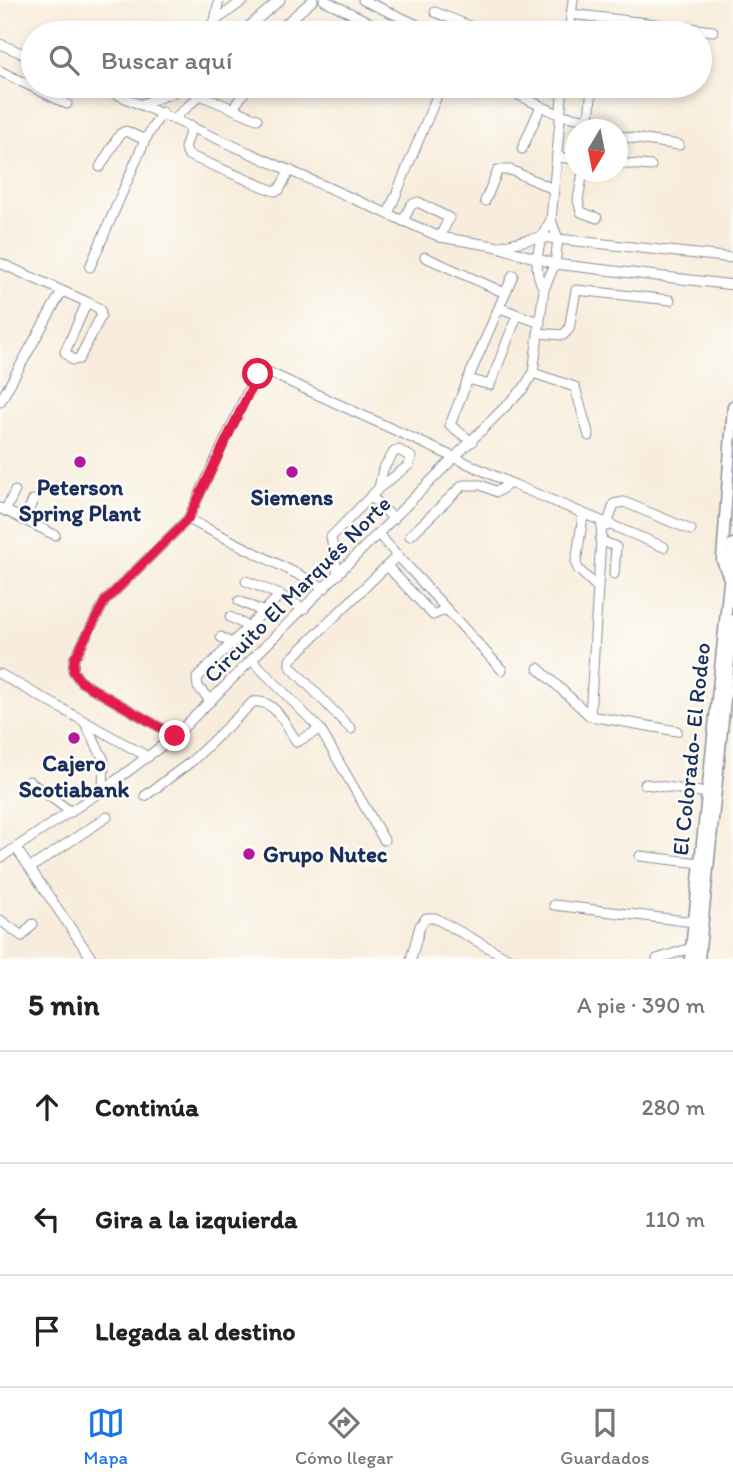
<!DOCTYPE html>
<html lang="es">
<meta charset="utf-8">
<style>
:root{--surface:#fff;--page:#f6f6f6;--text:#222;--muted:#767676;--line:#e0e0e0;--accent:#1a73e8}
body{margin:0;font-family:Itim,sans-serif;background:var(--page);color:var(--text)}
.compass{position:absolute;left:565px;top:119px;width:63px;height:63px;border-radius:50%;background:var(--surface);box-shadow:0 4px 10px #0003;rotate:190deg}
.stop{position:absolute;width:21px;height:21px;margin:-16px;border:5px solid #e11d48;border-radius:50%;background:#fff}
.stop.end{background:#e11d48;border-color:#fff;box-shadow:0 2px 7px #0008}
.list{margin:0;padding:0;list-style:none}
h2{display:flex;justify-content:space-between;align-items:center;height:91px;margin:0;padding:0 28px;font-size:30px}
h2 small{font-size:23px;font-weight:400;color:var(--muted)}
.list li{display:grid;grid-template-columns:46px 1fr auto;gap:21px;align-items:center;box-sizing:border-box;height:112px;padding:0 28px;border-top:2px solid var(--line)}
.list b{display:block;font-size:26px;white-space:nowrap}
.list em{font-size:23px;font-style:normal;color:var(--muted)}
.icon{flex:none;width:38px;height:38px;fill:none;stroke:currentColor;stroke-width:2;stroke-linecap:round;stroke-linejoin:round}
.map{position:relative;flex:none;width:733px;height:959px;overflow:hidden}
.search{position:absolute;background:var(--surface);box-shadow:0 4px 10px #0003;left:21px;right:21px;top:21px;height:77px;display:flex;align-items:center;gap:18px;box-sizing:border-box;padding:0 24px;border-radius:38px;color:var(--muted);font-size:26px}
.sheet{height:427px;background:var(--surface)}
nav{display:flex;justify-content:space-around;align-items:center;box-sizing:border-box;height:98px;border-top:2px solid var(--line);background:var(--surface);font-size:19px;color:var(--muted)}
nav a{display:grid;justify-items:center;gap:4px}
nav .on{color:var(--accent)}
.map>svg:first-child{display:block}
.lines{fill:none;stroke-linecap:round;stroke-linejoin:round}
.minor-casing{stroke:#8a8e9d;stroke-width:11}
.major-casing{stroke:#8a8e9d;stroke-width:13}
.minor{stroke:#fff;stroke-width:9}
.major{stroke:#fff;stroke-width:10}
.route{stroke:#e11d48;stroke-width:9}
.poi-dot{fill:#b5179e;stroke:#fdfcf7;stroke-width:2.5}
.labels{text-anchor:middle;stroke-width:5;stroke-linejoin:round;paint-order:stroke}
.poi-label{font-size:23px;font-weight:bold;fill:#1b2f5e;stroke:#fdfcf7}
.street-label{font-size:23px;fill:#1b2f5e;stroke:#fdfcf7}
</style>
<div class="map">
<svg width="733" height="959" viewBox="0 0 733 959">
<rect width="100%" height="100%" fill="#fdfcf7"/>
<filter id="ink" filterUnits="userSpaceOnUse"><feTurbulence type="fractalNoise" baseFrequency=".0143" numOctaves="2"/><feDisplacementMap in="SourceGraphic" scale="14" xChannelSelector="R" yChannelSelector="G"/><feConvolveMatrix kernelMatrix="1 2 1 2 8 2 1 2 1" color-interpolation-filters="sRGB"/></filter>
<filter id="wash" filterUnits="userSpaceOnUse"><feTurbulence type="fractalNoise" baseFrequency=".00686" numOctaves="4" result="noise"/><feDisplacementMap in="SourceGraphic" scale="28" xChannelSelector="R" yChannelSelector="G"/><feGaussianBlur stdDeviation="1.57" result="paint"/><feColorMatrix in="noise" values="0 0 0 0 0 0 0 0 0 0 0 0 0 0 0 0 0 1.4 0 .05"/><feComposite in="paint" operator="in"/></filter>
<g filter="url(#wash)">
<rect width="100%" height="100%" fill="#f8eddc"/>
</g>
<g filter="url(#ink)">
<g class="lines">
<g class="minor-casing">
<g id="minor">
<polyline points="219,0 215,21 244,0"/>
<polyline points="324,0 391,33"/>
<polyline points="363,0 435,33"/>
<polyline points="435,12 487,33"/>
<polyline points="571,14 713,31"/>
<polyline points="203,33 215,21"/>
<polyline points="241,33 280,0"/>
<polyline points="275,33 313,0"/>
<polyline points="569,33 573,0"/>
<polyline points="0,44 33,58"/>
<polyline points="0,71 67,104"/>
<polyline points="98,86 440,237 494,246 555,264 733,285"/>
<polyline points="500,86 541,106"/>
<polyline points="548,86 562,92"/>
<polyline points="592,86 589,120 594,130"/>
<polyline points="200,95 257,119"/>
<polyline points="142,104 172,93 181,86"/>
<polyline points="233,109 248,86"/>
<polyline points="175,118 210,86"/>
<polyline points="192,126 185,148 188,155 274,191 279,190 290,170"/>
<polyline points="618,136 679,145"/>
<polyline points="522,149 541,106 560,115 589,120"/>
<polyline points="557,157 576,159"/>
<polyline points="618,163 651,166"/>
<polyline points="100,167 120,134 126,131 145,140 162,112"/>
<polyline points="583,172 578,200 581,212 597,218"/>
<polyline points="485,201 498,170 511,170 553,189"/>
<polyline points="388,214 441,86"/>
<polyline points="403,221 411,205 418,202 449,218 440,237"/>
<polyline points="500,246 540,237 733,258"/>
<polyline points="425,257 505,293"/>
<polyline points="0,263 87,302 100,309 101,316 79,359 73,360 65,352 87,302"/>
<polyline points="90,267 145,140"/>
<polyline points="513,275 468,379 490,385 517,316"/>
<path d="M544,289C531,267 538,240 551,220"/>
<polyline points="500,308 540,323"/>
<polyline points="538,333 563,335 569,329 576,290 670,300"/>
<polyline points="533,373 575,387 589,436"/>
<polyline points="468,379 450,425 472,442"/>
<polyline points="0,402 62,291"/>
<polyline points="371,496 394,519"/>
<polyline points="0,508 55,535"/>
<polyline points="5,511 15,491"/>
<polyline points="583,516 576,563 578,569 596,586"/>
<polyline points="24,520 33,500"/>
<polyline points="607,526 614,504 624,502 691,530"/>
<polyline points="379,535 502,670"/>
<polyline points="410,536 463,485 481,485 497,492 510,483"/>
<polyline points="600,540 616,547 614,574"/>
<polyline points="387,566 433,615 446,609"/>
<polyline points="338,575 331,537 379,488 383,469 394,452 399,450 411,457 409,465 379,488"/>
<polyline points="246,581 280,595"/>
<polyline points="325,588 188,519 252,382 258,374 266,371 510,483 664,547"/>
<polyline points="239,601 264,612"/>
<polyline points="230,617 249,627"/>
<polyline points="221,637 232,644"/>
<polyline points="252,660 320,729 384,840"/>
<polyline points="538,668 590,716 677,731"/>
<polyline points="0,674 148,757"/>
<polyline points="211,701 198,687 197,678 280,595 304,609"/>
<polyline points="590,716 602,523"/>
<polyline points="85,723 104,760 103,790"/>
<polyline points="351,729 290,666 290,660 398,555"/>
<polyline points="175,736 81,682 73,671 74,659 105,601 188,519"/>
<polyline points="29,781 71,812"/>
<polyline points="645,784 707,793"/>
<path d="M145,796L192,761L253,702C276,699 285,725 297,742L320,729"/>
<polyline points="16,848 92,959"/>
<polyline points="640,856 700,863"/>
<polyline points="0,858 103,790 175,736 524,388 533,373 544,289 555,264 558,239 551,220 563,86"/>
<polyline points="30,868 107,817"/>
<polyline points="554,905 694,922"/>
<polyline points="0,920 22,936 33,924"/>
<polyline points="411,959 420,926 426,918 435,918 509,959"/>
<polyline points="657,959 691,948"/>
</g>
</g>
<g class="major-casing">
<g id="major">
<polyline points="728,576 722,560 733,406"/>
<polyline points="690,959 733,544"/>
<polyline points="699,959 733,620"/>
</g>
</g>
<use href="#minor" class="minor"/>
<use href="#major" class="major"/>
</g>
</g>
<g class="lines" filter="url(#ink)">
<polyline class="route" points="175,736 81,682 73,671 74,659 105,601 188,519 258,374"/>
</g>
<g class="poi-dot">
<circle cx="80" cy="462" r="7"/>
<circle cx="292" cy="472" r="7"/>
<circle cx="74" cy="738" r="7"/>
<circle cx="249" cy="854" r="7"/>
</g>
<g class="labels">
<g class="poi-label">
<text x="80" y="495">Peterson<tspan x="80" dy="26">Spring Plant</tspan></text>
<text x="292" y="505">Siemens</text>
<text x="74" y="771">Cajero<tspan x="74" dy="26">Scotiabank</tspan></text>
<text x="263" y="862" text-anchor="start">Grupo Nutec</text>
</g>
<g class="street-label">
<text transform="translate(297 589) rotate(-45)" y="8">Circuito El Marqués Norte</text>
<text transform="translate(691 749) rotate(-84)" y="8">El Colorado- El Rodeo</text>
</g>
</g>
</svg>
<svg class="compass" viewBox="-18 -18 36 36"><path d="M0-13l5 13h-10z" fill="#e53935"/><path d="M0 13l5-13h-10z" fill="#767676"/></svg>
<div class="stop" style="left:258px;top:374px"></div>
<div class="stop end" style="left:175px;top:736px"></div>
<div class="search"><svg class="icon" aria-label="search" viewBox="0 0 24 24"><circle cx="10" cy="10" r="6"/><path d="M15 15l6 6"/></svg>Buscar aquí</div>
</div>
<section class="sheet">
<h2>5 min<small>A pie · 390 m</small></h2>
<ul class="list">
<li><svg class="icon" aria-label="ahead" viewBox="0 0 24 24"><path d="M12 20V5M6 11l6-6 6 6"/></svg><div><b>Continúa</b></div><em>280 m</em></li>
<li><svg class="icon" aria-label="left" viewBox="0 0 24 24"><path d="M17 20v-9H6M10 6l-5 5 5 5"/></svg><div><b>Gira a la izquierda</b></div><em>110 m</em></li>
<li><svg class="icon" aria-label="arrive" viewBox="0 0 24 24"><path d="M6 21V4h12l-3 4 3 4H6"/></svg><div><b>Llegada al destino</b></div></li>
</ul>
</section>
<nav>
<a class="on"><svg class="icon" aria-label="map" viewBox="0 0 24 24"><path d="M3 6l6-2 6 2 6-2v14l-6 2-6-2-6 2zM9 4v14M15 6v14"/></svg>Mapa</a>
<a><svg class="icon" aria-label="directions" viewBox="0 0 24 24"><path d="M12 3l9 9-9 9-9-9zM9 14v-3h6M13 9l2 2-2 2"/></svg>Cómo llegar</a>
<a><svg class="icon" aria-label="saved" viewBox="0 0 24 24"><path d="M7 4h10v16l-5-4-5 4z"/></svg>Guardados</a>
</nav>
